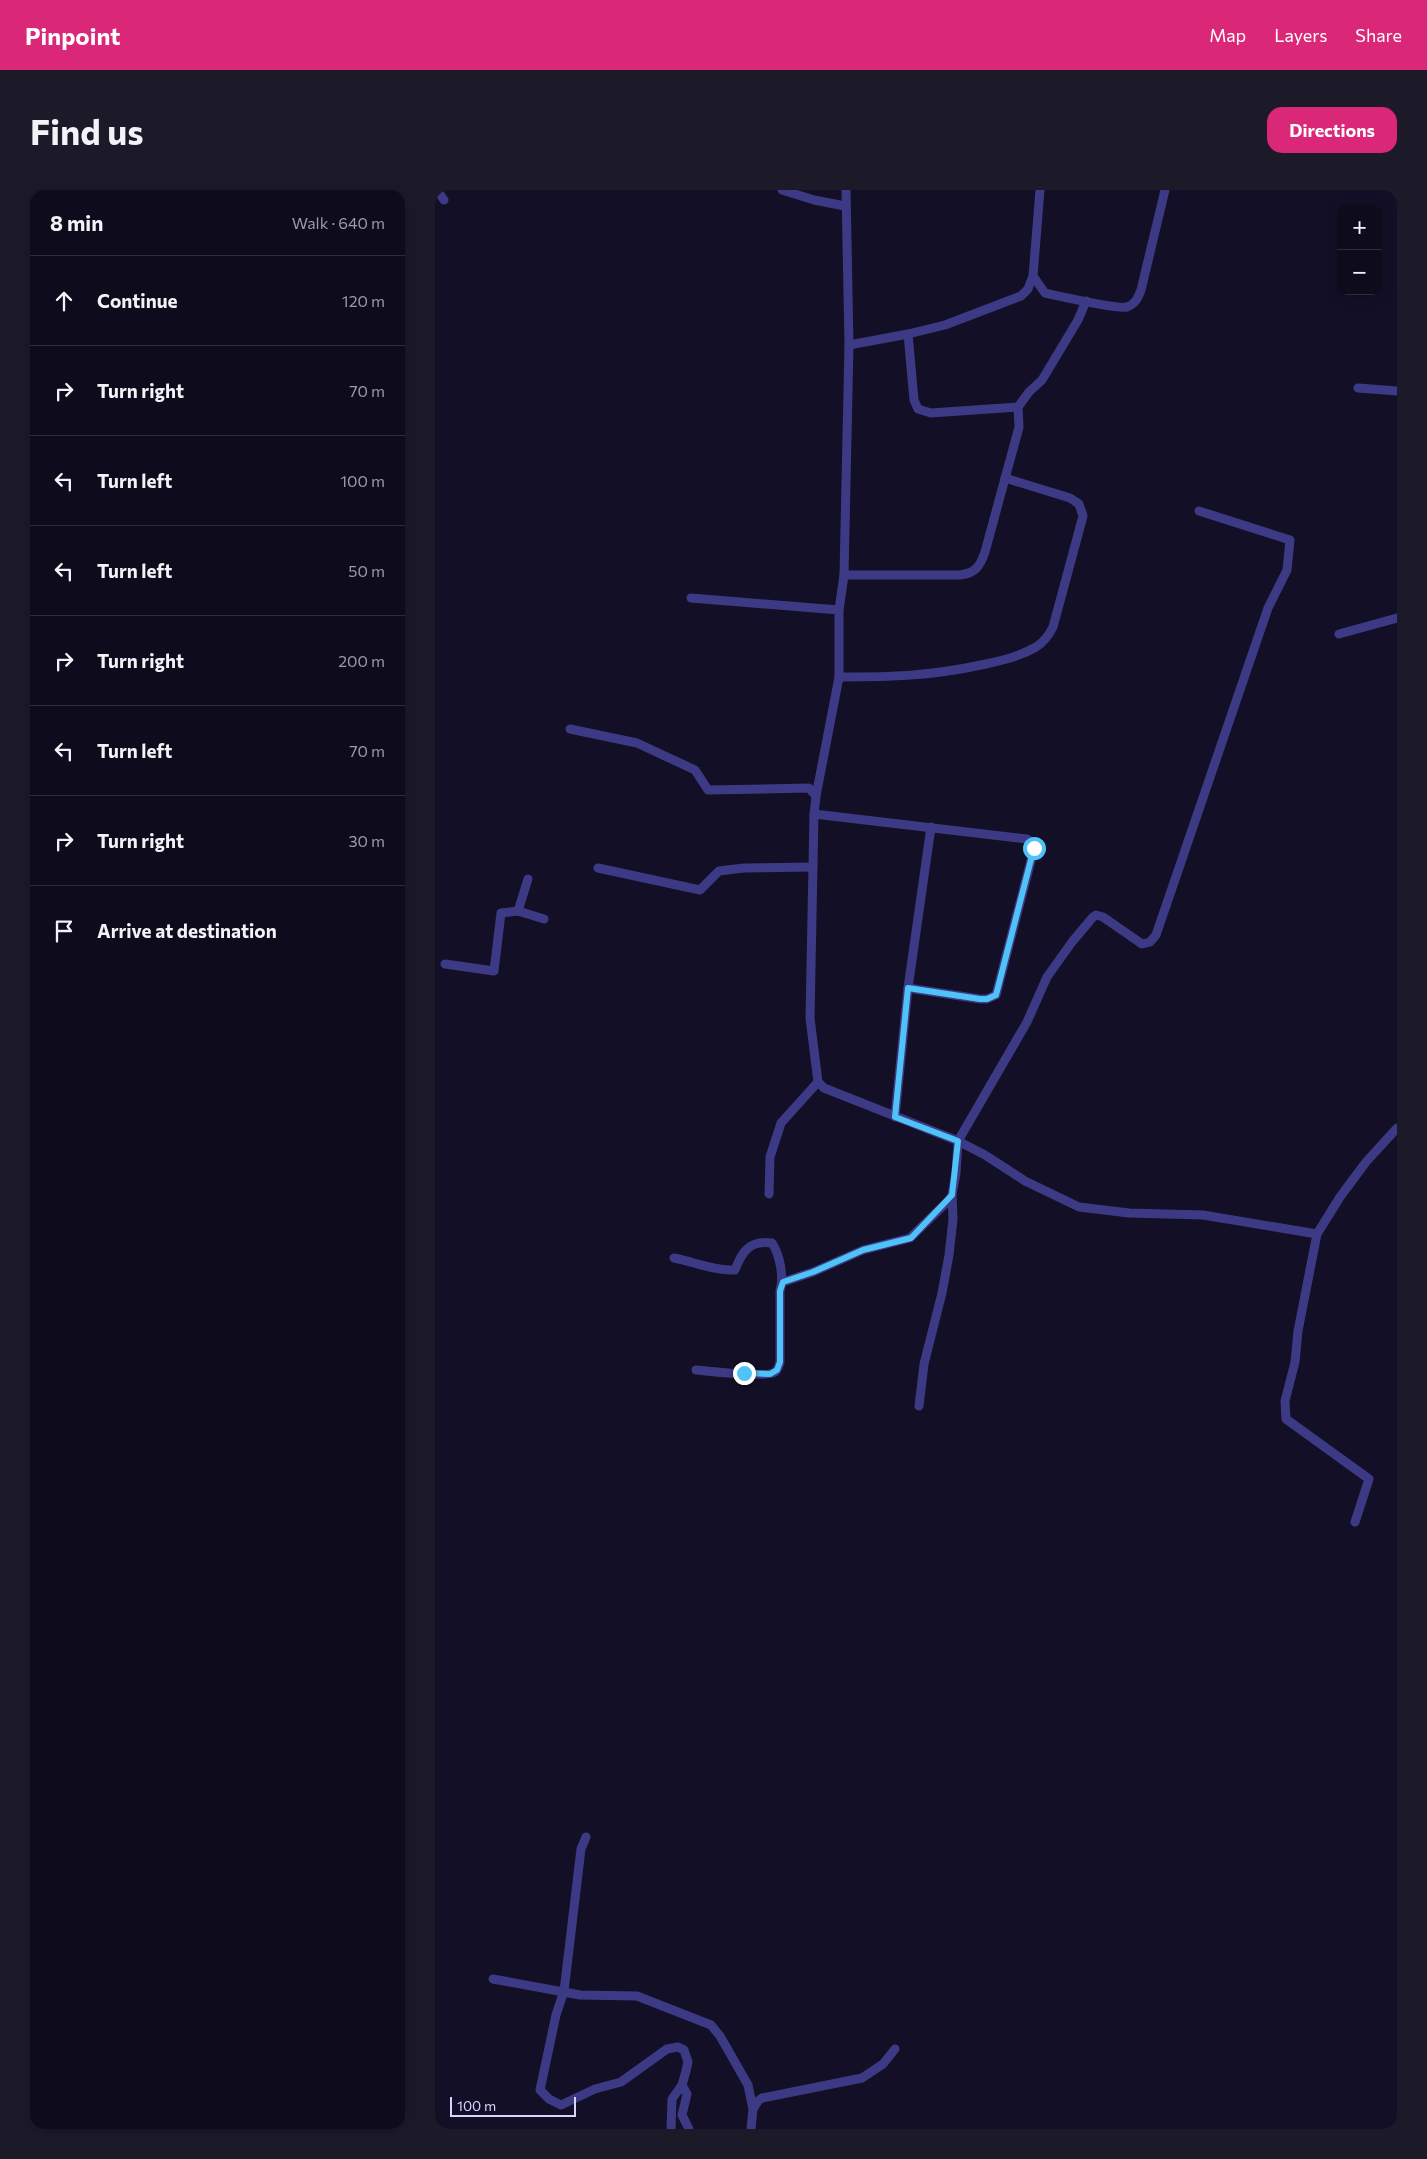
<!DOCTYPE html>
<meta charset="utf-8">
<style>
:root{--surface:#0e0b1c;--page:#1c1929;--text:#f1f3f6;--muted:#9b9ba3;--line:#2e2b3b;--accent:#db2777}
body{margin:0;font-family:Commissioner,sans-serif;background:var(--page);color:var(--text)}
.controls{position:absolute;right:15px;top:15px;display:grid;overflow:hidden;border-radius:10px;box-shadow:0 2px 12px #0003}
.controls button{width:45px;height:45px;display:grid;place-items:center;padding:0;border:0;border-bottom:1px solid var(--line);background:var(--surface);color:var(--text);font:25px sans-serif}
.scale{position:absolute;left:15px;bottom:12px;width:126px;box-sizing:border-box;padding-left:5px;border:2px solid #d9d4ff;border-top:0;font-size:14px;line-height:18px;white-space:nowrap;color:#d9d4ff;-webkit-text-stroke:4px #130f26;paint-order:stroke}
.stop{position:absolute;width:15px;height:15px;margin:-11px;border:4px solid #4fc3f7;border-radius:50%;background:#fff}
.stop.end{background:#4fc3f7;border-color:#fff;box-shadow:0 1px 5px #0008}
.list{margin:0;padding:0;list-style:none}
h2{display:flex;justify-content:space-between;align-items:center;height:65px;margin:0;padding:0 20px;font-size:21px}
h2 small{font-size:16px;font-weight:400;color:var(--muted)}
.list li{display:grid;grid-template-columns:32px 1fr auto;gap:15px;align-items:center;box-sizing:border-box;height:90px;padding:0 20px;border-top:1px solid var(--line)}
.list b{display:block;font-size:19px;white-space:nowrap}
.list em{font-size:16px;font-style:normal;color:var(--muted)}
.icon{flex:none;width:28px;height:28px;fill:none;stroke:currentColor;stroke-width:2;stroke-linecap:round;stroke-linejoin:round}
.map{position:relative;flex:none;width:962px;height:1939px;overflow:hidden;border-radius:15px}
header{display:flex;align-items:center;gap:30px;box-sizing:border-box;height:70px;padding:0 25px;background:var(--accent);color:#fff}
header strong{font-size:24px}
nav{display:flex;gap:28px;margin-inline-start:auto;font-size:18px}
.intro{display:flex;align-items:center;justify-content:space-between;box-sizing:border-box;height:120px;padding:0 30px}
h1{margin:0;font-size:35px}
.button{padding:12px 22px;border-radius:15px;background:var(--accent);color:#fff;font-size:18px;font-weight:700}
main{display:flex;gap:30px;padding:0 30px}
aside{flex:1;background:var(--surface);border-radius:15px;box-shadow:0 2px 12px #0003}
.map>svg:first-child{display:block}
.lines{fill:none;stroke-linecap:round;stroke-linejoin:round}
.minor{stroke:#3d3a85;stroke-width:9}
.route{stroke:#4fc3f7;stroke-width:6}
</style>
<header>
<strong>Pinpoint</strong>
<nav><a>Map</a><a>Layers</a><a>Share</a></nav>
</header>
<div class="intro"><h1>Find us</h1><a class="button">Directions</a></div>
<main>
<aside>
<h2>8 min<small>Walk · 640 m</small></h2>
<ul class="list">
<li><svg class="icon" aria-label="ahead" viewBox="0 0 24 24"><path d="M12 20V5M6 11l6-6 6 6"/></svg><div><b>Continue</b></div><em>120 m</em></li>
<li><svg class="icon" aria-label="right" viewBox="0 0 24 24"><path d="M7 20v-9h11M14 6l5 5-5 5"/></svg><div><b>Turn right</b></div><em>70 m</em></li>
<li><svg class="icon" aria-label="left" viewBox="0 0 24 24"><path d="M17 20v-9H6M10 6l-5 5 5 5"/></svg><div><b>Turn left</b></div><em>100 m</em></li>
<li><svg class="icon" aria-label="left" viewBox="0 0 24 24"><path d="M17 20v-9H6M10 6l-5 5 5 5"/></svg><div><b>Turn left</b></div><em>50 m</em></li>
<li><svg class="icon" aria-label="right" viewBox="0 0 24 24"><path d="M7 20v-9h11M14 6l5 5-5 5"/></svg><div><b>Turn right</b></div><em>200 m</em></li>
<li><svg class="icon" aria-label="left" viewBox="0 0 24 24"><path d="M17 20v-9H6M10 6l-5 5 5 5"/></svg><div><b>Turn left</b></div><em>70 m</em></li>
<li><svg class="icon" aria-label="right" viewBox="0 0 24 24"><path d="M7 20v-9h11M14 6l5 5-5 5"/></svg><div><b>Turn right</b></div><em>30 m</em></li>
<li><svg class="icon" aria-label="arrive" viewBox="0 0 24 24"><path d="M6 21V4h12l-3 4 3 4H6"/></svg><div><b>Arrive at destination</b></div></li>
</ul>
</aside>
<div class="map">
<svg width="962" height="1939" viewBox="0 0 962 1939">
<rect width="100%" height="100%" fill="#130f26"/>
<g class="lines">
<g class="minor">
<polyline points="2,0 9,10"/>
<polyline points="347,0 379,10 410,16"/>
<polyline points="411,0 414,155 409,385 404,420 404,487 381,606 379,624 375,828 383,892 389,898 523,951 550,965 590,991 644,1017 694,1023 768,1025 882,1044"/>
<path d="M598,86L610,103C624,106 681,119 692,117C701,114 703,107 706,100L730,0"/>
<polyline points="473,144 479,210 483,219 496,223 583,217"/>
<polyline points="414,155 473,144 510,135 586,106 593,99 598,86 605,0"/>
<polyline points="923,198 962,201"/>
<path d="M409,385H525C541,383 545,376 550,362L584,237L583,217L594,202L607,190L643,130L651,111"/>
<polyline points="256,408 404,420"/>
<polyline points="904,444 962,428"/>
<path d="M404,487C456,487 495,486 546,475C565,471 584,467 601,457C609,452 614,445 618,437L648,326L644,314L635,308L570,288"/>
<polyline points="135,539 202,553 260,580 273,600 374,598 381,606"/>
<polyline points="379,624 592,649 598,653 599,659 561,805 552,809 545,809 473,798"/>
<polyline points="163,678 265,700 284,681 309,678 378,677"/>
<polyline points="83,721 93,689"/>
<polyline points="10,774 59,781 66,723 83,721 109,729"/>
<polyline points="460,927 473,798 496,637"/>
<polyline points="334,1004 335,967 346,933 383,892"/>
<path d="M239,1068C259,1072 280,1081 300,1080C307,1061 315,1050 337,1053C345,1065 349,1087 345,1101V1172C344,1175 343,1180 340,1182C332,1188 274,1181 261,1180"/>
<polyline points="348,1092 378,1082 428,1060 475,1048 514,1010 517,1005 521,983 523,951 592,832 612,787 637,752 658,727 661,725 668,727 707,754 715,752 721,745 833,418 852,380 855,350 764,321"/>
<polyline points="484,1216 489,1174 507,1103 514,1065 518,1029 517,1005"/>
<polyline points="920,1332 934,1289 851,1229 850,1211 860,1172 863,1141 882,1044 905,1007 931,972 962,938"/>
<polyline points="151,1647 146,1659 129,1801 121,1825 105,1900 114,1909 126,1915 160,1899 186,1892 232,1859 243,1857 249,1860 253,1872 251,1881 247,1895 237,1909 236,1939"/>
<polyline points="58,1789 145,1805 202,1806 276,1835 285,1846 313,1895 318,1919 316,1939"/>
<polyline points="247,1895 252,1904 247,1925 254,1939"/>
<polyline points="318,1919 323,1911 327,1908 427,1888 448,1874 460,1859"/>
</g>
</g>
<g class="lines">
<polyline class="route" points="309,1183 335,1184 342,1180 345,1172 345,1101 348,1092 378,1082 428,1060 476,1048 517,1005 523,951 460,927 473,798 545,809 552,809 561,805 599,658"/>
</g>
</svg>
<div class="controls">
<button>+</button>
<button>−</button>
</div>
<div class="scale">100 m</div>
<div class="stop" style="left:599px;top:658px"></div>
<div class="stop end" style="left:309px;top:1183px"></div>
</div>
</main>
